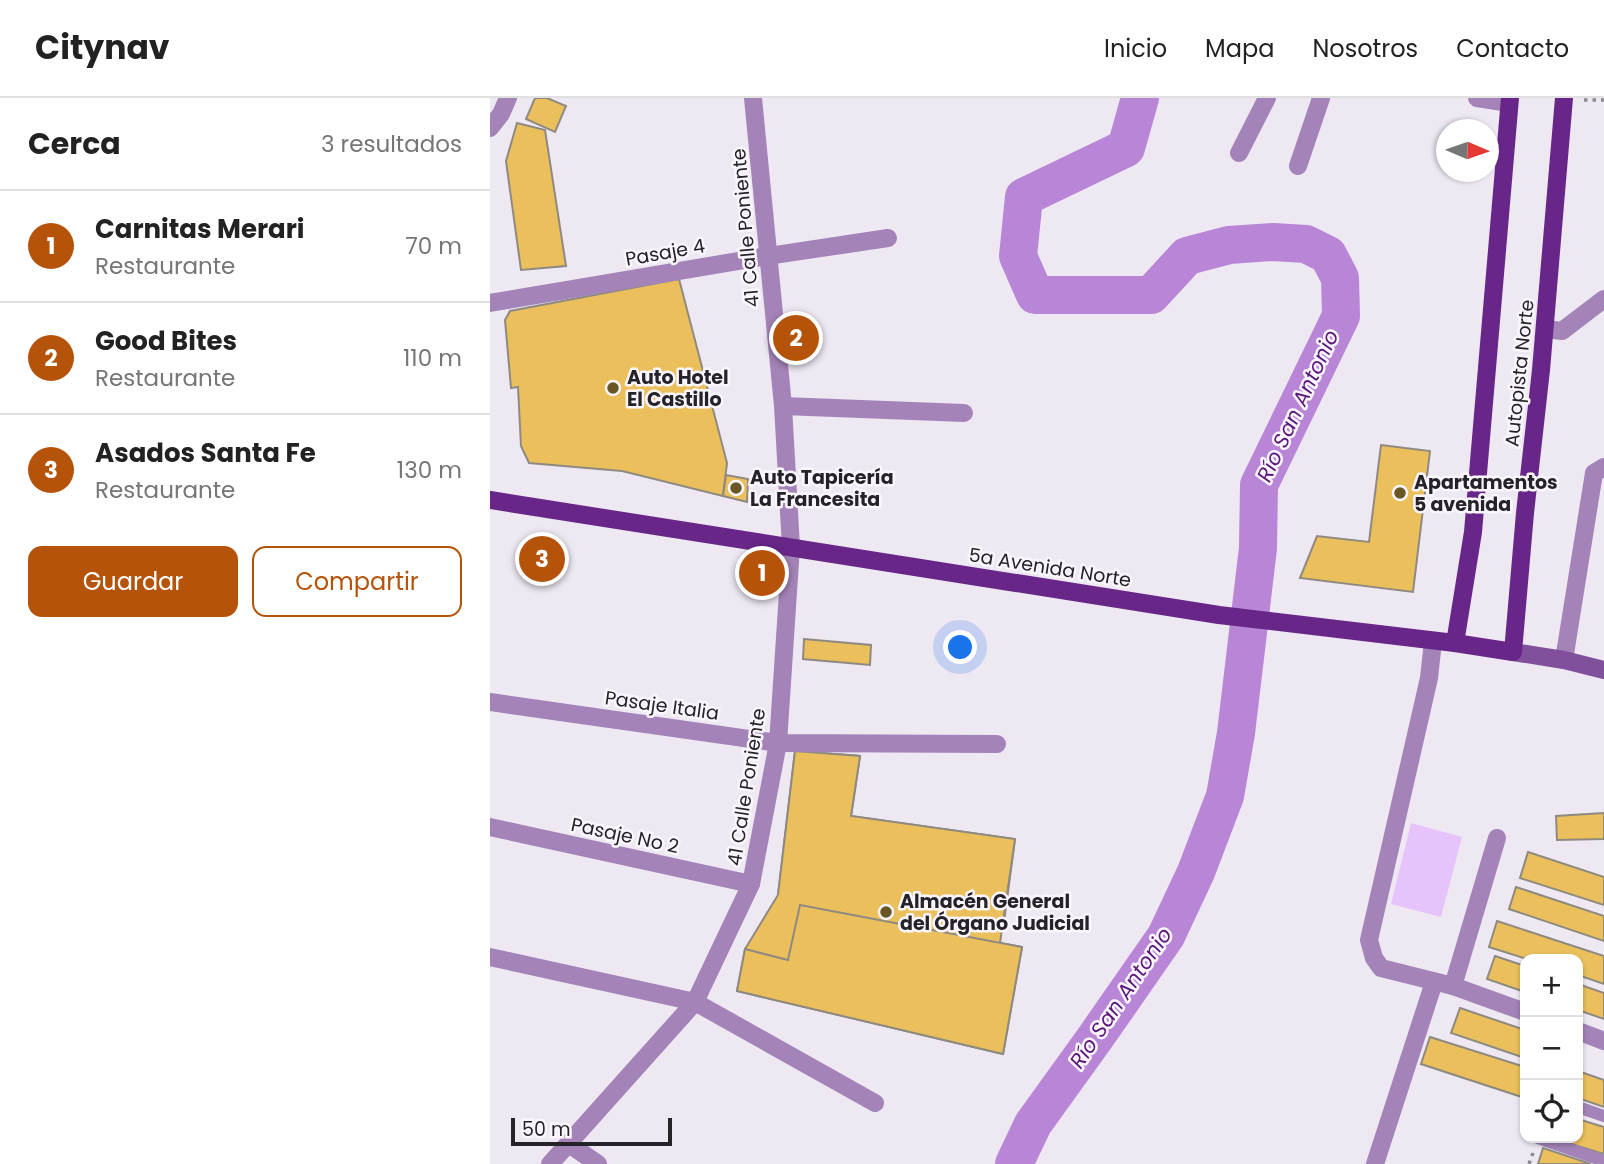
<!DOCTYPE html>
<html lang="es">
<meta charset="utf-8">
<style>
:root{--surface:#fff;--page:#f6f6f6;--text:#222;--muted:#767676;--line:#e0e0e0;--accent:#b45309}
body{margin:0;font-family:Poppins,sans-serif;background:var(--page);color:var(--text)}
.controls{position:absolute;right:21px;bottom:21px;display:grid;overflow:hidden;border-radius:14px;box-shadow:0 2px 5px #0004}
.controls button{width:63px;height:63px;display:grid;place-items:center;padding:0;border:0;border-bottom:2px solid var(--line);background:var(--surface);color:var(--text);font:35px sans-serif}
.compass{position:absolute;left:946px;top:21px;width:63px;height:63px;border-radius:50%;background:var(--surface);box-shadow:0 2px 5px #0004;rotate:92deg}
.scale{position:absolute;left:21px;bottom:18px;width:161px;box-sizing:border-box;padding-left:7px;border:4px solid #252327;border-top:0;font-size:19px;line-height:24px;white-space:nowrap;color:#252327;-webkit-text-stroke:5px #fbf6fe;paint-order:stroke}
.you{position:absolute;left:471px;top:550px;width:24px;height:24px;margin:-18px;border:5px solid #fff;border-radius:50%;background:#1a73e8;box-shadow:0 0 0 10px #1a73e833}
.badge{display:grid;place-items:center;width:46px;height:46px;border-radius:50%;background:var(--accent);color:#fff;font-size:23px;font-weight:700}
.pin{position:absolute;translate:-50% -50%;border:4px solid #fff;box-shadow:0 2px 7px #0006}
.list{margin:0;padding:0;list-style:none}
h2{display:flex;justify-content:space-between;align-items:center;height:91px;margin:0;padding:0 28px;font-size:30px}
h2 small{font-size:23px;font-weight:400;color:var(--muted)}
.list li{display:grid;grid-template-columns:46px 1fr auto;gap:21px;align-items:center;box-sizing:border-box;height:112px;padding:0 28px;border-top:2px solid var(--line)}
.list b{display:block;font-size:26px;white-space:nowrap}
.list p{margin:0;font-size:23px;white-space:nowrap;color:var(--muted)}
.list em{font-size:23px;font-style:normal;color:var(--muted)}
.actions{display:flex;gap:14px;padding:21px 28px}
.actions a{flex:1;padding:16px 0;border:2px solid var(--accent);border-radius:14px;text-align:center;font-size:24px;color:var(--accent)}
.actions .main{background:var(--accent);color:#fff}
.icon{flex:none;width:38px;height:38px;fill:none;stroke:currentColor;stroke-width:2;stroke-linecap:round;stroke-linejoin:round}
.map{position:relative;flex:none;width:1114px;height:1066px;overflow:hidden}
header{display:flex;align-items:center;gap:42px;box-sizing:border-box;height:98px;padding:0 35px;background:var(--surface);border-bottom:2px solid var(--line)}
header strong{font-size:33px}
nav{display:flex;gap:38px;margin-inline-start:auto;font-size:24px}
main{display:flex}
aside{flex:1;background:var(--surface)}
.map>svg:first-child{display:block}
.green{fill:#e6c4fb}
.lines{fill:none;stroke-linecap:round;stroke-linejoin:round}
.river{stroke:#b986d7;stroke-width:38}
.building{fill:#ebc05c;stroke:#8f8a80;stroke-width:2}
.path{stroke:#8c8890;stroke-width:3.5;stroke-dasharray:3.5 5;stroke-linecap:butt}
.pedestrian{stroke:#a484b8;stroke-width:12}
.minor{stroke:#a484b8;stroke-width:18}
.secondary{stroke:#81509d;stroke-width:18}
.primary{stroke:#682788;stroke-width:18}
.poi-dot{fill:#6a5524;stroke:#fbf6fe;stroke-width:2.5}
.labels{text-anchor:middle;stroke-width:5;stroke-linejoin:round;paint-order:stroke}
.street-label{font-size:19px;fill:#252327;stroke:#fbf6fe}
.poi-label{font-size:19px;font-weight:bold;fill:#252327;stroke:#fbf6fe;text-anchor:start}
.water-label{font-size:21px;font-style:italic;fill:#5a1779;stroke:#fbf6fe}
</style>
<header>
<strong>Citynav</strong>
<nav><a>Inicio</a><a>Mapa</a><a>Nosotros</a><a>Contacto</a></nav>
</header>
<main>
<aside>
<h2>Cerca<small>3 resultados</small></h2>
<ul class="list">
<li><span class="badge">1</span><div><b>Carnitas Merari</b><p>Restaurante</p></div><em>70 m</em></li>
<li><span class="badge">2</span><div><b>Good Bites</b><p>Restaurante</p></div><em>110 m</em></li>
<li><span class="badge">3</span><div><b>Asados Santa Fe</b><p>Restaurante</p></div><em>130 m</em></li>
</ul>
<div class="actions"><a class="main">Guardar</a><a>Compartir</a></div>
</aside>
<div class="map">
<svg width="1114" height="1066" viewBox="0 0 1114 1066">
<rect width="100%" height="100%" fill="#eee8f3"/>
<polygon class="green" points="921,725 972,739 951,819 901,806"/>
<g class="lines">
<polyline class="river" points="524,1066 543,1026 605,940 676,838 706,774 735,698 746,635 768,450 769,387 851,218 850,180 838,157 816,146 783,144 739,147 697,158 661,197 545,197 528,158 534,99 636,50 650,0"/>
</g>
<g class="building">
<polygon points="45,0 57,0 76,8 65,34 36,21"/>
<polygon points="27,25 55,32 76,168 31,172 16,63"/>
<polygon points="189,181 237,365 233,398 132,373 39,365 31,348 28,289 21,290 15,222 20,213"/>
<polygon points="891,347 940,353 923,494 810,480 827,438 879,444"/>
<polygon points="236,377 258,381 257,404 233,398"/>
<polygon points="314,541 381,547 380,567 313,561"/>
<polygon points="305,653 370,658 361,718 525,741 513,831 288,797"/>
<polygon points="305,653 370,658 361,718 525,741 510,845 532,849 513,956 247,893 255,851 288,797"/>
<polygon points="1114,715 1114,741 1067,742 1066,718"/>
<polygon points="1038,754 1114,779 1114,807 1030,780"/>
<polygon points="1026,789 1114,818 1114,843 1019,811"/>
<polygon points="310,807 532,849 513,956 247,893 255,851 298,862"/>
<polygon points="1007,823 1114,858 1114,886 1088,877 1088,861 1037,861 999,849"/>
<polygon points="1005,858 1035,868 1035,894 997,881"/>
<polygon points="1088,886 1114,895 1114,921 1088,912"/>
<polygon points="970,910 1035,932 1035,960 961,935"/>
<polygon points="940,939 1035,969 1035,1000 931,966"/>
<polygon points="1088,973 1114,982 1114,1009 1088,1000"/>
<polygon points="1088,1021 1114,1029 1114,1056 1062,1040 1088,1040"/>
<polygon points="1053,1050 1101,1066 1048,1066"/>
</g>
<g class="lines">
<g class="path">
<polyline points="1094,2 1114,2"/>
<polyline points="1039,1066 1043,1055"/>
</g>
<g class="pedestrian">
<polyline points="1088,1009 1114,1018"/>
<polyline points="1048,1040 1114,1063"/>
</g>
<g class="minor">
<polyline points="987,0 1019,5"/>
<polyline points="0,30 11,16 18,0"/>
<polyline points="749,55 777,0"/>
<polyline points="808,68 831,0"/>
<polyline points="0,205 278,158 398,140"/>
<polyline points="1055,231 1072,233 1114,201"/>
<polyline points="293,308 474,315"/>
<polyline points="943,543 939,580 879,842 884,860 891,870 963,888 1035,914"/>
<polyline points="1074,562 1104,375 1114,369"/>
<polyline points="0,604 288,645 507,646"/>
<polyline points="0,729 261,786"/>
<polyline points="0,859 205,904 385,1005"/>
<polyline points="963,888 1007,740"/>
<polyline points="1088,933 1114,943"/>
<polyline points="79,1046 108,1066"/>
<polyline points="60,1066 205,904 261,786 288,645 301,449 293,308 263,0"/>
<polyline points="885,1066 944,884"/>
</g>
<polyline class="secondary" points="1023,554 1074,562 1114,572"/>
<g class="primary">
<polyline points="0,402 729,517 965,545 1023,554 1035,415 1051,272 1074,0"/>
<polyline points="965,545 983,434 1020,0"/>
</g>
</g>
<g class="poi-dot">
<circle cx="123" cy="290" r="7"/>
<circle cx="246" cy="390" r="7"/>
<circle cx="910" cy="395" r="7"/>
<circle cx="396" cy="814" r="7"/>
</g>
<g class="labels">
<g class="street-label">
<text transform="translate(255 130) rotate(-95)" y="7">41 Calle Poniente</text>
<text transform="translate(175 154) rotate(-10)" y="7">Pasaje 4</text>
<text transform="translate(1029 275) rotate(-84)" y="7">Autopista Norte</text>
<text transform="translate(560 469) rotate(9)" y="7">5a Avenida Norte</text>
<text transform="translate(172 607) rotate(8)" y="7">Pasaje Italia</text>
<text transform="translate(256 689) rotate(-81)" y="7">41 Calle Poniente</text>
<text transform="translate(135 737) rotate(12)" y="7">Pasaje No 2</text>
</g>
<g class="poi-label">
<text x="137" y="286">Auto Hotel<tspan x="137" dy="22">El Castillo</tspan></text>
<text x="260" y="386">Auto Tapicería<tspan x="260" dy="22">La Francesita</tspan></text>
<text x="924" y="391">Apartamentos<tspan x="924" dy="22">5 avenida</tspan></text>
<text x="410" y="810">Almacén General<tspan x="410" dy="22">del Órgano Judicial</tspan></text>
</g>
<g class="water-label">
<text transform="translate(808 308) rotate(-65)" y="7">Río San Antonio</text>
<text transform="translate(631 900) rotate(-56)" y="7">Río San Antonio</text>
</g>
</g>
</svg>
<div class="controls">
<button>+</button>
<button>−</button>
<button><svg class="icon" aria-label="locate" viewBox="0 0 24 24"><circle cx="12" cy="12" r="6"/><path d="M12 2v4M12 18v4M2 12h4M18 12h4"/></svg></button>
</div>
<svg class="compass" viewBox="-18 -18 36 36"><path d="M0-13l5 13h-10z" fill="#e53935"/><path d="M0 13l5-13h-10z" fill="#767676"/></svg>
<div class="scale">50 m</div>
<div class="you"></div>
<div class="pin badge" style="left:272px;top:475px">1</div>
<div class="pin badge" style="left:306px;top:240px">2</div>
<div class="pin badge" style="left:52px;top:461px">3</div>
</div>
</main>
